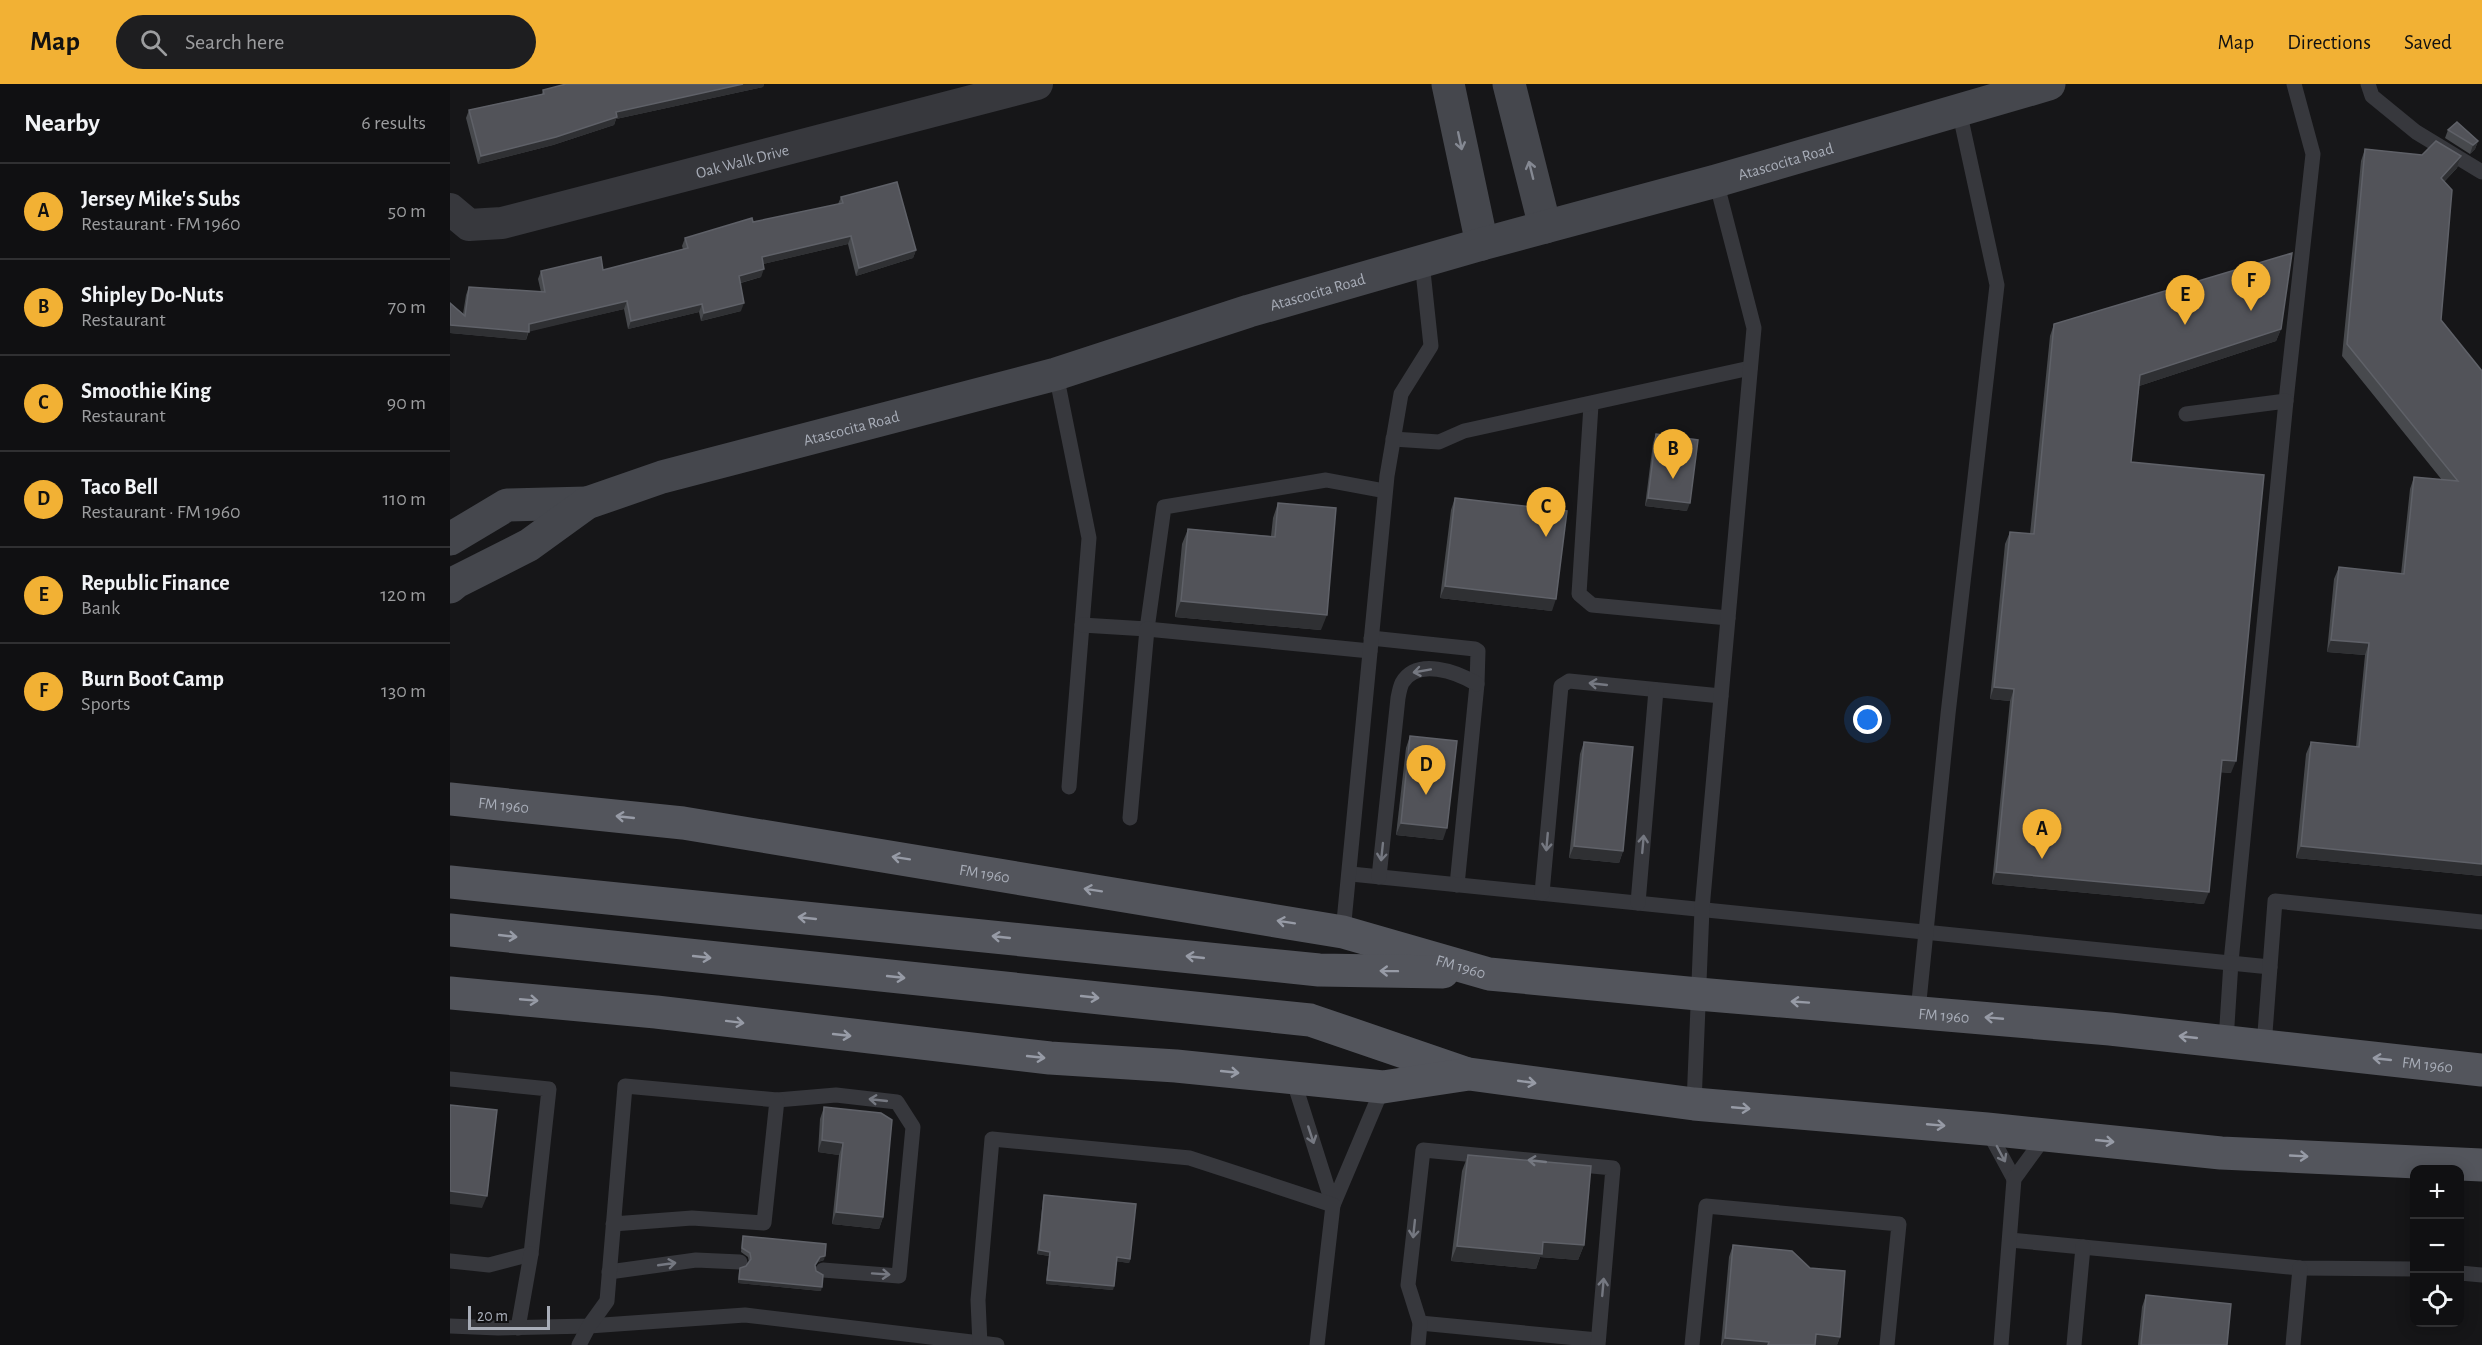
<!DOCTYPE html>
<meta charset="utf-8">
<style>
:root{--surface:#101012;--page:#1e1e20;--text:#f1f3f6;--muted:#9c9d9f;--line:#303032;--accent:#f2b134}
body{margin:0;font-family:"Alegreya Sans",sans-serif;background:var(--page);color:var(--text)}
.controls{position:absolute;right:18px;bottom:18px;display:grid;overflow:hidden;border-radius:12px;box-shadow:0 3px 15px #0003}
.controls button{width:54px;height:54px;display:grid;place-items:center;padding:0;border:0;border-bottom:2px solid var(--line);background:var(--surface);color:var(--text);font:30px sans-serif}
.scale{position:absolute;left:18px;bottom:15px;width:82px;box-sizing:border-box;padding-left:6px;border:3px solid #a8adb8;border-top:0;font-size:16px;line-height:21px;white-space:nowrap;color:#a8adb8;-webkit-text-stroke:4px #111113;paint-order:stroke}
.you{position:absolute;left:1418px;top:636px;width:21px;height:21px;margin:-15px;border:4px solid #fff;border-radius:50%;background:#1a73e8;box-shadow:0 0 0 9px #1a73e833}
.badge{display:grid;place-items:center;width:39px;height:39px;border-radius:50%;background:var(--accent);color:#111;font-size:20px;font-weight:700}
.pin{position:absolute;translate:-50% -50px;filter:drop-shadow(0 2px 3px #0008)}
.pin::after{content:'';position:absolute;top:32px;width:21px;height:18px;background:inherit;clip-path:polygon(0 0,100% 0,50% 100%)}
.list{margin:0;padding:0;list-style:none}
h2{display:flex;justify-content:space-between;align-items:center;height:78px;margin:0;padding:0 24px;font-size:26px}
h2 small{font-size:20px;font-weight:400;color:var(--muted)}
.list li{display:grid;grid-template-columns:39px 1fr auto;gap:18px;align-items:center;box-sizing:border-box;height:96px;padding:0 24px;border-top:2px solid var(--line)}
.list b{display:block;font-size:22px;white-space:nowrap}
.list p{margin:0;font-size:20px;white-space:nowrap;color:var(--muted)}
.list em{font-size:20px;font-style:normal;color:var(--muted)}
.icon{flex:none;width:33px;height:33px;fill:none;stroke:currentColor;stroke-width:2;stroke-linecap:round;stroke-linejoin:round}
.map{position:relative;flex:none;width:2032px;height:1261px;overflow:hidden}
header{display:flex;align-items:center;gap:36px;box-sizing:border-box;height:84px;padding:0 30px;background:var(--accent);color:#111}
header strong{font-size:28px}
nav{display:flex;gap:33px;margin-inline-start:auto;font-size:21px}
.search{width:420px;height:54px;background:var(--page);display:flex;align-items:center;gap:15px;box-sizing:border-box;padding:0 21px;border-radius:33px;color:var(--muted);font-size:22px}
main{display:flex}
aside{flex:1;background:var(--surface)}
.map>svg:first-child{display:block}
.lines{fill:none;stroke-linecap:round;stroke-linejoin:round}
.lane{stroke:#37383d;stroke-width:15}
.street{stroke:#37383d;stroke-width:32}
.secondary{stroke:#45474d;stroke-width:33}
.primary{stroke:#53555c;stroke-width:33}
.wall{fill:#47494d}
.shaded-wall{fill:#2f3033}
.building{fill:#525359;stroke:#5f6168;stroke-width:1.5}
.oneway{stroke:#858993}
.oneway2{stroke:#757881}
.oneway3{stroke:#979ba6}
.labels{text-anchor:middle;stroke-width:6;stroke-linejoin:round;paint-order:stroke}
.street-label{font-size:16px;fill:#a8adb8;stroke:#111113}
</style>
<header>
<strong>Map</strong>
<div class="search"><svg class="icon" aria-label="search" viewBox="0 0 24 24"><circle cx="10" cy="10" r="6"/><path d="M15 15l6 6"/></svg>Search here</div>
<nav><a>Map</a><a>Directions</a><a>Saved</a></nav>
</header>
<main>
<aside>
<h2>Nearby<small>6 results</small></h2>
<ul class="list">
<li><span class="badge">A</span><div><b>Jersey Mike's Subs</b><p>Restaurant · FM 1960</p></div><em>50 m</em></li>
<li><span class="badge">B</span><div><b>Shipley Do-Nuts</b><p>Restaurant</p></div><em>70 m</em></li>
<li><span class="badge">C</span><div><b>Smoothie King</b><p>Restaurant</p></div><em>90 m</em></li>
<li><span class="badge">D</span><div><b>Taco Bell</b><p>Restaurant · FM 1960</p></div><em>110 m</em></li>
<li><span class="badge">E</span><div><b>Republic Finance</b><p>Bank</p></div><em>120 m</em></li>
<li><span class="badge">F</span><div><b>Burn Boot Camp</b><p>Sports</p></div><em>130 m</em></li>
</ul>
</aside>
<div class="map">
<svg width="2032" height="1261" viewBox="0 0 2032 1261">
<rect width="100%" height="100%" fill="#161618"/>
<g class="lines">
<g class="lane">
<polyline points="1918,0 1922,12 1966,48 2032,88"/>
<polyline points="606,290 639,454 619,703"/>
<polyline points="1836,317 1863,70 1844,0"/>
<polyline points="1141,321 1129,510 1142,521 1278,534"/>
<polyline points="1736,330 1836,317 1781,878 1776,957"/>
<polyline points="943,355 989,358 1014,347 1300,284"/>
<polyline points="632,541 697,545 714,423 876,396 935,407"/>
<polyline points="921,554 1025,565 1028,567 1027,600 1007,801"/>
<polyline points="680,734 697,545 920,567"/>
<polyline points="901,790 1820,883"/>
<path d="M929,793L948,614C949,609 950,603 952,599C967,573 1007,588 1027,600"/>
<polyline points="1092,809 1111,602 1119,597 1271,612"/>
<polyline points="1188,819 1206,606"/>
<polyline points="893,848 937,392 951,310 981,262 972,178"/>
<polyline points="1468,927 1498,630 1547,201 1509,26"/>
<polyline points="1814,962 1825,817 2032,838"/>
<polyline points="0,995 99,1005 81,1170 39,1181 0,1177"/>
<polyline points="843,995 883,1121 933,1003"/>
<polyline points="327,1016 386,1011 447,1018 463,1043 449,1192 373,1186"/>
<polyline points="1244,1020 1252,825 1304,244 1266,97"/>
<polyline points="1537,1045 1564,1095"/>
<polyline points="1560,1156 1850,1184 1964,1185"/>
<polyline points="159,1188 246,1176 290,1178"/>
<polyline points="2010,1189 2032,1191"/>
<polyline points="970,1239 1148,1256"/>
<polyline points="0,1242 48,1244 139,1242 295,1231 547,1261"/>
<polyline points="68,1244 81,1170"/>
<polyline points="129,1261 139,1242 157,1217 175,1002 327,1016 314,1139 242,1134 163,1140"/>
<polyline points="530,1261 528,1216 542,1055 740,1074 883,1121 867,1261"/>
<polyline points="968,1261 970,1239 958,1201 973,1066 1163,1084 1148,1261"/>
<polyline points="1242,1261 1256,1122 1449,1140 1437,1261"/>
<polyline points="1551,1261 1564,1095 1596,1051"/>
<polyline points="1624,1261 1633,1163"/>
<polyline points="1843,1261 1850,1184"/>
</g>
<path class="street" id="s1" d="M0,125L19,141L52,139L587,0"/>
<g class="secondary">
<polyline points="998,0 1032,160"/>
<polyline points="1059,0 1095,143"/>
<polyline points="0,455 57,421 137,419"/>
<path id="s2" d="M0,503L6,498L79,461L137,419L212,393L606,290L799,227L1032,160L1266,97L1599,0"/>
</g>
<g class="primary">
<path id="s3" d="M0,715L233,739L893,848L1039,890L1248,910L1660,945L2032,986"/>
<polyline points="0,798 869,886 993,888"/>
<polyline points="0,846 860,936 1015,989"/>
<polyline points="0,909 206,928 600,974 726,982 933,1003 1019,990 1244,1020 1537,1045 1771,1069 2032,1081"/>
</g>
</g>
<g class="wall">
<polygon points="116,0 314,0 313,3 166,35 164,41 103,61 28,80 16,34 19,26 92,10 93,6"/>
<polygon points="1998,46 2028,57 2025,65 2020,70 1995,54"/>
<polygon points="1915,65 1972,71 2011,72 2007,84 1994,98 1991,236 2032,287 2032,792 1846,774 1856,670 1861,658 1906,663 1915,571 1877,568 1884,495 1889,483 1951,490 1960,405 1964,393 1992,396 1892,272 1911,77"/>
<polygon points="391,113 466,166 463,174 406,192 398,160 313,180 311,193 291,199 291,227 251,237 249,228 178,245 174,225 79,247 76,256 0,249 0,219 13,230 16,211 19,203 91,208 88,195 91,187 153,186 233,165 232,162 235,154 388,120"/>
<polygon points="1604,240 1831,245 1826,257 1689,302 1681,378 1781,689 1770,688 1754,820 1542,800 1560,617 1540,615 1555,460 1560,448 1580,450 1600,252"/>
<polygon points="1206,350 1237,427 1195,422 1203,359"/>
<polygon points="1005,414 1102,527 990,514 1001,426"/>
<polygon points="828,419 871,546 725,533 732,460 738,445 821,452 823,434"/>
<polygon points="960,652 993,756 946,751 956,664"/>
<polygon points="1134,658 1173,767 1169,779 1119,774 1130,670"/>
<polygon points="374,1023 433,1133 429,1145 382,1140 389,1071 368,1068 370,1035"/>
<polygon points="1018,1071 1134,1161 1128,1176 1090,1173 1086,1185 1001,1177 1012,1087"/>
<polygon points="594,1111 680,1175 679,1179 666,1177 663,1206 596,1200 599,1172 587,1170 593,1115"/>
<polygon points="293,1152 374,1176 368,1178 365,1182 371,1207 288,1199 289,1188 290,1184 296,1182 299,1178 298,1173 291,1168 292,1156"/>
<polygon points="1283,1161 1390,1253 1387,1261 1271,1261 1279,1173"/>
<polygon points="1696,1211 1777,1261 1688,1261 1692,1223"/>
</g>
<g class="shaded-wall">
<polygon points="293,0 314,0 313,3 166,35 164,41 103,61 28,80 31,72 166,28"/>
<polygon points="2028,57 2025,65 2020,70 2023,61"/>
<polygon points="2011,72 2007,84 1986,106 1991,94"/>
<polygon points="401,152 398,160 309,181 312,173"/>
<polygon points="466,166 463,174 406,192 409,184"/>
<polygon points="314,185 311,193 286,200 289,192"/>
<polygon points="177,217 174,225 78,248 76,256 0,249 0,241 79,240"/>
<polygon points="294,219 291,227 251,237 254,229"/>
<polygon points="252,220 249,228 178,245 181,237"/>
<polygon points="1831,245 1826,257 1686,303 1690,291"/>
<polygon points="1198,414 1240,419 1237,427 1195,422"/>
<polygon points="995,502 1106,515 1102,527 990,514"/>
<polygon points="731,517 877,531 871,546 725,533"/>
<polygon points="1881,556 1919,559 1915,571 1877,568"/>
<polygon points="1544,603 1564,605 1560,617 1540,615"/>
<polygon points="1772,676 1786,677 1781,689 1767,688"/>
<polygon points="951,739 997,744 993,756 946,751"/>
<polygon points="1124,762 1173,767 1169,779 1119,774"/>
<polygon points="1851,762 2032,780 2032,792 1846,774"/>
<polygon points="1546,788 1759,808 1754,820 1542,800"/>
<polygon points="372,1056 393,1059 389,1071 368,1068"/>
<polygon points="0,1107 37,1112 32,1124 0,1120"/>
<polygon points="386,1128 433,1133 429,1145 382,1140"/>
<polygon points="1093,1158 1134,1161 1128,1176 1090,1173 1086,1185 1001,1177 1007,1162"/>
<polygon points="589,1166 600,1168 599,1172 587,1170"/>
<polygon points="375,1172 374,1176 368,1178 363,1185 370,1173"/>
<polygon points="667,1173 680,1175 679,1179 665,1177"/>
<polygon points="289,1195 372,1203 371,1207 288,1199"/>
<polygon points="597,1196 664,1202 663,1206 596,1200"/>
<polygon points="1366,1250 1390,1253 1387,1261 1362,1261"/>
<polygon points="1275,1254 1319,1258 1317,1261 1272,1261"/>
</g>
<g class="building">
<polygon points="116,0 293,0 166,28 167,33 106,53 31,72 19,26 94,10 93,6"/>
<polygon points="2007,38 2028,57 2023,61 1998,46"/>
<polygon points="1986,57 2011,72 1991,94 2002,106 1991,236 2032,287 2032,780 1851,762 1861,658 1909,663 1919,559 1881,556 1889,483 1954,490 1964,393 2008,397 1897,260 1915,65 1972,71"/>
<polygon points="447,98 466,166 409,184 401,152 312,173 314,185 289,192 294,219 254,229 252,220 181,237 177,217 79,240 79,248 0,241 0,219 15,232 19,203 95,208 91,187 151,173 153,186 238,164 235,154 302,134 303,138 393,119 391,113"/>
<polygon points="1842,169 1831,245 1690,291 1681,378 1814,391 1786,677 1772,676 1759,808 1546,788 1564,605 1544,603 1560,448 1584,450 1604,240"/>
<polygon points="1206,350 1248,356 1240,419 1198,414"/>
<polygon points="1005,414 1117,427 1106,515 995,502"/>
<polygon points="828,419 886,424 877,531 731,517 738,445 825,453"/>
<polygon points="960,652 1007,657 997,744 951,739"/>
<polygon points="1134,658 1183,663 1173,767 1124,762"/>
<polygon points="0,1021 47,1026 37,1112 0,1107"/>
<polygon points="374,1023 431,1029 442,1036 433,1133 386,1128 393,1059 372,1056"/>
<polygon points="1018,1071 1141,1082 1134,1161 1093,1158 1092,1170 1007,1162"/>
<polygon points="594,1111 686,1120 680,1175 667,1173 664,1202 597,1196 600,1168 589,1166"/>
<polygon points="293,1152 376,1160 375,1172 370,1173 365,1181 366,1187 373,1191 372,1203 289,1195 290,1184 296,1182 301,1175 300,1169 292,1164"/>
<polygon points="1283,1161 1342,1167 1360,1184 1395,1187 1390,1253 1366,1250 1365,1261 1318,1261 1319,1258 1275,1254"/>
<polygon points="1696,1211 1781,1220 1777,1261 1691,1261"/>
</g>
<defs><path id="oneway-shaft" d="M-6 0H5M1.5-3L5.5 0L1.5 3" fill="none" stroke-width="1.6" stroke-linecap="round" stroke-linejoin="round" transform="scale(1.5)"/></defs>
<g class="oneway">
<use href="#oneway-shaft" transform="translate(1010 57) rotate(78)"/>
<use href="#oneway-shaft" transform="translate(1081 86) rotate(-104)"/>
</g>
<g class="oneway2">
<use href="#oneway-shaft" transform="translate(972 587) rotate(170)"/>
<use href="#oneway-shaft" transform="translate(1148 600) rotate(-174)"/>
<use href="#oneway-shaft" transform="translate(1097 758) rotate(95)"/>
<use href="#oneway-shaft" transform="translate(1193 760) rotate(-85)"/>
<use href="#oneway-shaft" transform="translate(932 768) rotate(96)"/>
<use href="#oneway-shaft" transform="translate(428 1016) rotate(-174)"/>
<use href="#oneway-shaft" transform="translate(861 1051) rotate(72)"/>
<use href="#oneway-shaft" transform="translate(1551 1070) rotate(62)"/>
<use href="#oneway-shaft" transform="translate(1087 1077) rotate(-174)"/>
<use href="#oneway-shaft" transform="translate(964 1145) rotate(96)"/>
<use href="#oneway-shaft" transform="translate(217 1180) rotate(-8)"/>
<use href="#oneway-shaft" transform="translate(431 1190) rotate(4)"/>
<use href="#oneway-shaft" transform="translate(1153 1203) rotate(-85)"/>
</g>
<g class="oneway3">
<use href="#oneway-shaft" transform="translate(175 733) rotate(-174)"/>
<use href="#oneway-shaft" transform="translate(451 774) rotate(-171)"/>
<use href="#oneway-shaft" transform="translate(643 806) rotate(-171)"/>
<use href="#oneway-shaft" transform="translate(357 834) rotate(-174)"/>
<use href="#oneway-shaft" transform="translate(836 838) rotate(-171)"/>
<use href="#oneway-shaft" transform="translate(58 852) rotate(6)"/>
<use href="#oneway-shaft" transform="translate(551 853) rotate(-174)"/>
<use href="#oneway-shaft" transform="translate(252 873) rotate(6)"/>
<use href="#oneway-shaft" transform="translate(745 873) rotate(-174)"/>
<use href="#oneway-shaft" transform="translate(939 887) rotate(-179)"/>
<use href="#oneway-shaft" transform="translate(446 893) rotate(6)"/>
<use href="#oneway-shaft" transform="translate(640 913) rotate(6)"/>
<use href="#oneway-shaft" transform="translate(79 916) rotate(5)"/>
<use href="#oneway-shaft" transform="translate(1350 918) rotate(-176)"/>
<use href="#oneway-shaft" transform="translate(1544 934) rotate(-175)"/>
<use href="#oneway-shaft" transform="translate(285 938) rotate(7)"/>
<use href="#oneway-shaft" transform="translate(392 951) rotate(6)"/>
<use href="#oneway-shaft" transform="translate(1738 953) rotate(-174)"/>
<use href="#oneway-shaft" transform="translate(586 973) rotate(6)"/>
<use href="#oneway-shaft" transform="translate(1932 975) rotate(-174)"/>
<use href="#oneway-shaft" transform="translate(780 988) rotate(6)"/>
<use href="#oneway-shaft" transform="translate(1077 998) rotate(8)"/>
<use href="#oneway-shaft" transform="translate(1291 1024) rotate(5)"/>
<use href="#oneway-shaft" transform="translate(1486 1041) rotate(5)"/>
<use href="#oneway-shaft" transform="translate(1655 1057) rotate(6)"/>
<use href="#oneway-shaft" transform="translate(1849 1072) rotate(3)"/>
</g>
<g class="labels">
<g class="street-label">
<text dy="6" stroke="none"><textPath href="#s1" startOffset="306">Oak Walk Drive</textPath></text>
<text dy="6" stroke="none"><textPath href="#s2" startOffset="1408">Atascocita Road</textPath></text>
<text dy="6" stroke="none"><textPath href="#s2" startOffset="922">Atascocita Road</textPath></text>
<text dy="6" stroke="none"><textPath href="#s2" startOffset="436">Atascocita Road</textPath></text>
<text dy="6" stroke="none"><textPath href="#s3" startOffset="54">FM 1960</textPath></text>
<text dy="6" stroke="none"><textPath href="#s3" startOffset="540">FM 1960</textPath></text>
<text dy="6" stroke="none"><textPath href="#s3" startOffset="1026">FM 1960</textPath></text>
<text dy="6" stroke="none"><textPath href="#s3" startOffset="1512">FM 1960</textPath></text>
<text dy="6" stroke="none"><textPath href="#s3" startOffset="1998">FM 1960</textPath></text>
</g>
</g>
</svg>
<div class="controls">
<button>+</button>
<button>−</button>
<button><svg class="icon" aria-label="locate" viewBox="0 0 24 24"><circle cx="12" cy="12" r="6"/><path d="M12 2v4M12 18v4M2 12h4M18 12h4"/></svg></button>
</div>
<div class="scale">20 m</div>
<div class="you"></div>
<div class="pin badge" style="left:1592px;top:775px">A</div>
<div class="pin badge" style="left:1223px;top:395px">B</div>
<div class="pin badge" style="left:1096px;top:453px">C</div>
<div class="pin badge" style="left:976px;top:711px">D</div>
<div class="pin badge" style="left:1735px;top:241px">E</div>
<div class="pin badge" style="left:1801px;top:227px">F</div>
</div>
</main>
